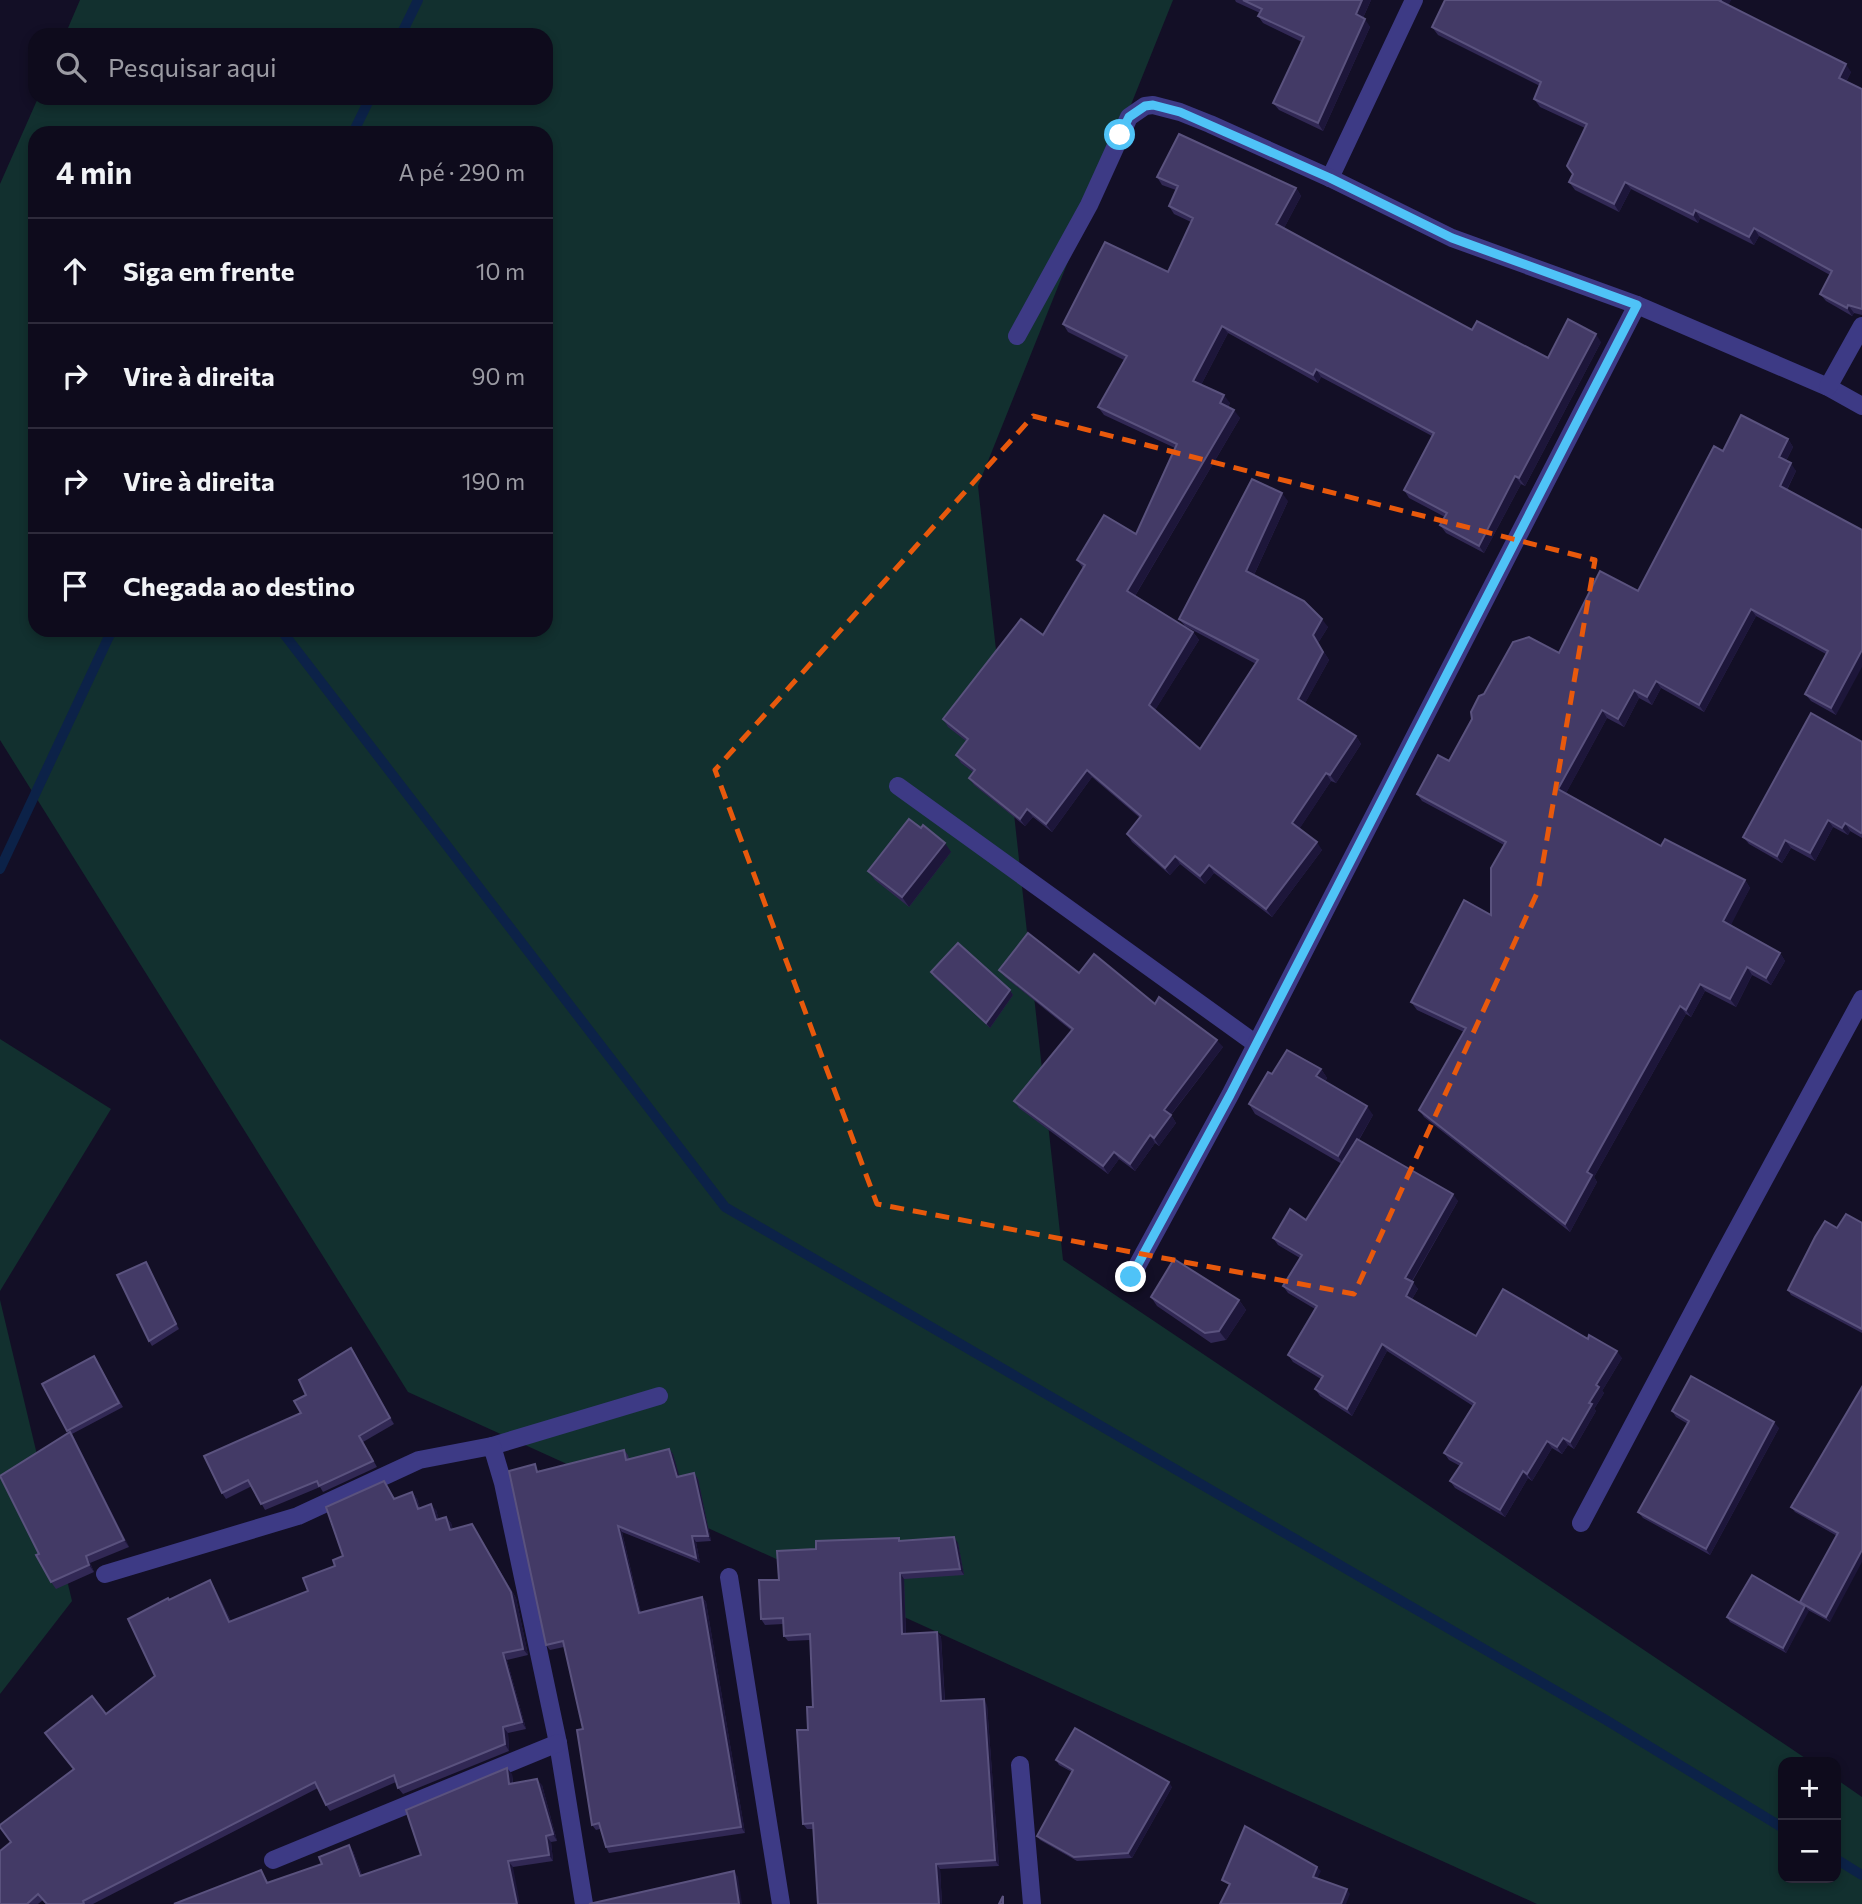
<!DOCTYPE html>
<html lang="pt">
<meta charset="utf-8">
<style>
:root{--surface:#0e0b1c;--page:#171425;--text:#f1f3f6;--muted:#9b9ba3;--line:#2e2b3b}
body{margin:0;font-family:Commissioner,sans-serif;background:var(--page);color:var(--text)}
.controls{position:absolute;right:21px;bottom:21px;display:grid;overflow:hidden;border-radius:14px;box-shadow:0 4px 10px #0003}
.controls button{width:63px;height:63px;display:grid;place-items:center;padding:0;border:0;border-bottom:2px solid var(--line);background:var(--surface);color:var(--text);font:35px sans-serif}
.stop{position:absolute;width:21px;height:21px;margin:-16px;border:5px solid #4fc3f7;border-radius:50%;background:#fff}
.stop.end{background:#4fc3f7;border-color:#fff;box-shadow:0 2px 7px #0008}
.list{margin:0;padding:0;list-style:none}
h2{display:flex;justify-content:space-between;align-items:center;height:91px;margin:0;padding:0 28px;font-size:30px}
h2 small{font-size:23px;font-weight:400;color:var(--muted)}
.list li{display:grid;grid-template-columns:46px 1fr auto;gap:21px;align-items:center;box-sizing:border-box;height:105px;padding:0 28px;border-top:2px solid var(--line)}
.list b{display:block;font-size:26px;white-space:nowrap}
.list em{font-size:23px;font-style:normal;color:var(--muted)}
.icon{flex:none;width:38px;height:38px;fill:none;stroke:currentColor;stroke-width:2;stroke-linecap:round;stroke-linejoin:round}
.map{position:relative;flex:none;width:1862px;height:1904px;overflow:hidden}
.search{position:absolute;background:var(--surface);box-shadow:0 4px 10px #0003;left:28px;top:28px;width:525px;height:77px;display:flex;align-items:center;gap:18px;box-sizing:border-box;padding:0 24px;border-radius:21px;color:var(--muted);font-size:26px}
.panel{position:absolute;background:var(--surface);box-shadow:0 4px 10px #0003;left:28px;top:126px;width:525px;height:511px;border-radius:21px}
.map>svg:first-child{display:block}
.green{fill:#12302f;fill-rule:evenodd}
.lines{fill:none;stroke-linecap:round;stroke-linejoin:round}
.stream{stroke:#0c2248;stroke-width:10}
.minor{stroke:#3d3a85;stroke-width:18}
.wall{fill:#312854}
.shaded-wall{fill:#1d163a}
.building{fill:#433a66;stroke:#5a527e;stroke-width:2}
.route{stroke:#4fc3f7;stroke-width:9}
.marked{fill:none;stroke:#e8590c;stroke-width:5;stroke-dasharray:14 9;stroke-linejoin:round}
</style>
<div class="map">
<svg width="1862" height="1904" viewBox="0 0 1862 1904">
<rect width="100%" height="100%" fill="#130f26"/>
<g class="green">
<path d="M80,0H1173L978,486L1063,1260L1811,1762H1783V1878H1836V1779L1862,1797V1904H1537L408,1392L0,740V184L38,98H546V35H65ZM35,133H546V630H35Z"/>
<polygon points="0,1039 111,1109 0,1291"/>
<polygon points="0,1300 72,1601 0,1694"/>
</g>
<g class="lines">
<g class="stream">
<polyline points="401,35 418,0"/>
<polyline points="353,133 370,98"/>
<polyline points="281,630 725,1207 1606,1720 1783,1828"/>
<polyline points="0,869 112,630"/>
<polyline points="1836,1859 1862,1875"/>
</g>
<g class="minor">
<polyline points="1330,178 1414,0"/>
<polyline points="1017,336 1089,205 1129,117 1145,106 1153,105 1180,112 1210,124 1330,178 1452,238 1637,305 1828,387 1862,406"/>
<polyline points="1828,387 1862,326"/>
<polyline points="898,786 1256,1044"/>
<polyline points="1131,1277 1230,1095 1637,305"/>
<polyline points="492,1446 659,1396"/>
<polyline points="1581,1523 1721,1259 1862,999"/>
<polyline points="105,1574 298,1516 419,1460 492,1446 503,1483 558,1743 584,1904"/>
<polyline points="729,1577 781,1904"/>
<polyline points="1020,1765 1032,1904"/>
<polyline points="273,1860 558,1743"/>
</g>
</g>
<g class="wall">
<polygon points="1235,0 1371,0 1363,18 1370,27 1323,131 1279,110 1273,103 1302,42 1263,23 1258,16 1260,13 1236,2"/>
<polygon points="1445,0 1731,0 1728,5 1851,72 1846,82 1862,89 1862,315 1854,313 1852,316 1826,301 1820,294 1830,275 1759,236 1754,245 1700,218 1698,223 1631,189 1619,212 1575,190 1569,182 1573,174 1585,128 1540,107 1534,99 1540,86 1438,35 1432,27"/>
<polygon points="1157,177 1296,188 1301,196 1284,228 1472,330 1548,358 1601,342 1525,486 1521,484 1484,553 1446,533 1440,525 1445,517 1409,498 1404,490 1432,436 1321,377 1318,383 1228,333 1201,385 1230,403 1228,407 1240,418 1135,596 1193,632 1199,640 1155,710 1200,749 1256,664 1185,626 1179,619 1288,501 1254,575 1328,627 1318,643 1329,660 1305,703 1356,736 1361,744 1336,783 1331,781 1299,829 1322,850 1272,917 1214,873 1205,884 1180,864 1170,875 1132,842 1127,834 1140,818 1092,777 1052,832 1033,817 1025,826 974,785 969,778 973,772 961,763 956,755 966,741 948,727 943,719 1043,635 1083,568 1077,560 1136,534 1175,448 1104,415 1098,407 1124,360 1068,332 1063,324 1168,272 1191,222 1174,214 1169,206 1176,190 1162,185"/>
<polygon points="1788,439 1793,447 1786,461 1796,471 1787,490 1862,530 1836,715 1811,701 1805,694 1826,654 1756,616 1704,712 1661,688 1652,705 1639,698 1624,727 1607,718 1566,793 1661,846 1745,880 1750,888 1730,925 1780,953 1785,961 1771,985 1752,975 1736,1007 1705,991 1691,1017 1686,1014 1594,1177 1597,1182 1570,1232 1424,1117 1419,1110 1464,1032 1417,1010 1411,1002 1491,915 1504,845 1422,801 1417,794 1559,653 1638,591 1723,451"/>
<polygon points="1862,742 1862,838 1850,831 1848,835 1833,827 1815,861 1791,848 1782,863 1749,844 1743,837"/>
<polygon points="951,852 909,907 875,880 868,871"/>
<polygon points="999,970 1079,973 1155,1004 1223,1047 1171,1115 1176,1123 1159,1146 1155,1143 1135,1171 1119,1159 1108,1174 1019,1108 1014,1101 1072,1031 1005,977"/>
<polygon points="931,972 1010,990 1013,995 990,1028 934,977"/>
<polygon points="1321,1069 1327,1078 1325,1082 1373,1115 1359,1140 1458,1201 1412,1282 1418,1289 1412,1299 1476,1336 1622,1358 1602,1391 1604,1393 1594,1409 1596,1411 1574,1449 1568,1445 1562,1454 1552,1448 1532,1481 1528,1478 1505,1517 1455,1488 1450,1481 1460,1466 1449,1460 1444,1453 1473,1406 1387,1351 1352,1416 1320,1396 1315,1389 1321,1379 1293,1362 1288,1355 1315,1309 1288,1293 1283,1286 1300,1258 1278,1245 1273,1238 1306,1220 1342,1164 1255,1114 1249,1104 1272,1074"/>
<polygon points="1862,1223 1862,1333 1791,1295 1788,1290 1837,1228"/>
<polygon points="146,1262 179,1329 152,1346 149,1341"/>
<polygon points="1151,1297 1239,1300 1246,1310 1226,1340 1211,1343 1157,1306"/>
<polygon points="351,1348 394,1424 363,1442 377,1467 323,1492 320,1487 265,1510 252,1486 226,1499 222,1493 301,1413 306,1395"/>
<polygon points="94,1356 123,1407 72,1434 129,1547 90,1563 94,1572 56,1589 51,1582 39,1554 69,1434 67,1431"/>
<polygon points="1862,1387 1830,1622 1808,1610 1786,1653 1730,1622 1727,1617 1801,1603 1837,1536 1795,1512 1791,1507"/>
<polygon points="1672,1411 1779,1428 1710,1555 1643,1518 1638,1512 1688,1424 1676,1417"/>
<polygon points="669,1449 673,1454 679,1477 694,1473 698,1479 711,1541 696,1542 700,1563 622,1532 641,1613 702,1597 706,1602 745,1833 609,1853 606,1847 600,1829 596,1830 592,1825 583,1729 564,1647 550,1650 546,1645 539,1469 540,1471 624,1450 628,1455 629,1459"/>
<polygon points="388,1487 395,1499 412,1492 417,1499 420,1508 436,1510 439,1520 446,1517 451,1523 453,1530 472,1524 516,1598 528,1655 507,1660 526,1729 508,1733 509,1751 403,1794 398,1788 396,1782 330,1811 326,1805 318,1788 93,1904 46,1904 43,1900 38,1904 0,1904 11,1842 73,1770 106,1714 155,1676 170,1600 210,1580 214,1587 231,1621 308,1591 335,1566 343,1556"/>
<polygon points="901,1541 958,1543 964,1575 904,1579 906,1634 937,1632 941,1637 945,1701 987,1705 999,1866 940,1869 942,1904 818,1904 813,1829 807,1829 803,1824 808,1730 813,1707 810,1640 788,1641 784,1636 783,1624 765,1625 761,1619 779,1580"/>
<polygon points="1056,1760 1172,1787 1132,1858 1077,1861 1040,1840 1037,1836 1072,1772 1059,1765"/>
<polygon points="512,1774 513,1783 542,1785 557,1841 551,1842 553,1861 513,1867 174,1904 261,1870 268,1882 322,1864 353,1851 362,1875 421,1855"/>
</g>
<g class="shaded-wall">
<polygon points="1362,0 1371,0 1361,22 1356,14"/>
<polygon points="1721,0 1731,0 1726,9 1720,1"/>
<polygon points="1365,19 1370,27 1323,131 1318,123"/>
<polygon points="1846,64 1851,72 1844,86 1839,78"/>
<polygon points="1625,182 1631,189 1619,212 1614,204"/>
<polygon points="1296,188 1301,196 1282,232 1276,224"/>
<polygon points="1695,210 1700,218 1698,223 1693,215"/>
<polygon points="1754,228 1759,236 1754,245 1749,237"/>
<polygon points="1848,305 1854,313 1852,316 1847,308"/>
<polygon points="1222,326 1228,333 1199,389 1193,381"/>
<polygon points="1596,334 1601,342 1525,486 1519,478"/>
<polygon points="1316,369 1321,377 1318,383 1313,375"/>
<polygon points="1224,395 1230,403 1225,411 1220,403"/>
<polygon points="1234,410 1240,418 1133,599 1127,591"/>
<polygon points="1788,439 1793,447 1784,465 1779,457"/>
<polygon points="1791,463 1796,471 1785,493 1780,486"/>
<polygon points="1515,476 1521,484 1484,553 1479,546"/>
<polygon points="1282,493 1288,501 1252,579 1246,571"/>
<polygon points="1751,609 1756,616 1704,712 1699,705"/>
<polygon points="1322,619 1328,627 1318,643 1329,660 1303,707 1298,699 1313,635"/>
<polygon points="1193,632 1199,640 1154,712 1149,705"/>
<polygon points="1862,650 1862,667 1836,715 1831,708"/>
<polygon points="1656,681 1661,688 1652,705 1647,697"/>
<polygon points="1634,690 1639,698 1624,727 1618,719"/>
<polygon points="1602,710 1607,718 1564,797 1558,789"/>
<polygon points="1356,736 1361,744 1336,783 1330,775"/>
<polygon points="1087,770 1092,777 1052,832 1046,824"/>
<polygon points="1326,773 1331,781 1298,831 1292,823"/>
<polygon points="1027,809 1033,817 1025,826 1020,819"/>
<polygon points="1828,820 1833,827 1815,861 1810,853"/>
<polygon points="1845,823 1850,831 1848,835 1842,828"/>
<polygon points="1785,840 1791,848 1782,863 1777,856"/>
<polygon points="1317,842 1322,850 1272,917 1266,909"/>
<polygon points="945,843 951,852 909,907 902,897"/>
<polygon points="1175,856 1180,864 1170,875 1165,868"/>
<polygon points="1209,865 1214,873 1205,884 1200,876"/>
<polygon points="1745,880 1750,888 1729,929 1723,921"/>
<polygon points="1780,953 1785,961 1771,985 1766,978"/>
<polygon points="1747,967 1752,975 1736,1007 1730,999"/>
<polygon points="1700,984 1705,991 1691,1017 1686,1010"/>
<polygon points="1010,990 1013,995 990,1028 986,1023"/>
<polygon points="1680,1006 1686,1014 1594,1177 1597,1182 1570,1232 1565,1224 1587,1172"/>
<polygon points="1217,1040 1223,1047 1169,1117 1164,1110"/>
<polygon points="1321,1069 1327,1078 1323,1086 1316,1076"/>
<polygon points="1367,1106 1373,1115 1344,1165 1338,1156"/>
<polygon points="1171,1115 1176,1123 1159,1146 1154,1138"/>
<polygon points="1150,1135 1155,1143 1135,1171 1130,1164"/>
<polygon points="1114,1152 1119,1159 1108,1174 1103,1166"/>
<polygon points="1453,1194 1458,1201 1410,1284 1405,1278"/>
<polygon points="146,1262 149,1267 179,1329 176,1324"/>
<polygon points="1413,1282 1418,1289 1410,1302 1406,1296"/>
<polygon points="1239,1300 1246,1310 1226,1340 1219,1331"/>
<polygon points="1382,1344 1387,1351 1352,1416 1347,1409"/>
<polygon points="351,1348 355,1353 394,1424 390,1418"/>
<polygon points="1617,1351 1622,1358 1602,1391 1604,1393 1594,1409 1596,1411 1574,1449 1570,1442 1596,1385"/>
<polygon points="1774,1422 1779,1428 1710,1555 1706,1549"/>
<polygon points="70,1432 75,1439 129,1547 124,1540"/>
<polygon points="1563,1438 1568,1445 1562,1454 1557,1447"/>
<polygon points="1547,1441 1552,1448 1532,1481 1527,1474"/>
<polygon points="669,1449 673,1454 681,1482 677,1477"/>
<polygon points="1523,1471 1528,1478 1505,1517 1500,1510"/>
<polygon points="694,1473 698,1479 711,1541 708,1536"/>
<polygon points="412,1492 417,1499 422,1515 418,1509"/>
<polygon points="431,1504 436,1510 441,1527 436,1520"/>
<polygon points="446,1517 451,1523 455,1536 450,1530"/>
<polygon points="472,1524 516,1598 528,1655 523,1649"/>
<polygon points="618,1526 622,1532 642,1619 639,1613"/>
<polygon points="692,1536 696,1542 700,1563 696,1558"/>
<polygon points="954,1537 958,1543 964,1575 960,1569"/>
<polygon points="1862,1550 1862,1562 1830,1622 1826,1617"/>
<polygon points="86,1556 90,1563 94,1572 89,1565"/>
<polygon points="900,1573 904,1579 906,1639 902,1634"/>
<polygon points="210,1580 214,1587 234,1628 229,1622"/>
<polygon points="702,1597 706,1602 745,1833 741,1827"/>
<polygon points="1805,1606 1809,1611 1786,1653 1783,1648"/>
<polygon points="937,1632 941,1637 945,1707 941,1701"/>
<polygon points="503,1653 507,1660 526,1729 522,1722"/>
<polygon points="984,1699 987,1705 999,1866 995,1860"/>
<polygon points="503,1727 508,1733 509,1751 505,1744"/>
<polygon points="507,1768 512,1774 513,1790 509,1784"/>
<polygon points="537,1779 542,1785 557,1841 553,1834"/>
<polygon points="1169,1782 1172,1787 1132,1858 1128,1853"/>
<polygon points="546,1836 551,1842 553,1861 549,1855"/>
<polygon points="349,1845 353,1851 364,1882 360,1876"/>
<polygon points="508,1861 513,1867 520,1904 517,1904"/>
<polygon points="936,1864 940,1869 942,1904 939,1904"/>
<polygon points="1317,1867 1321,1871 1316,1882 1313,1877"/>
<polygon points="734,1871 738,1877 742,1904 739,1904"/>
<polygon points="1347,1889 1350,1894 1346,1904 1341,1904"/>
</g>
<g class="building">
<polygon points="1243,0 1362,0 1356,14 1365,19 1318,123 1273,103 1304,37 1258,16 1262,9"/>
<polygon points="1445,0 1721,0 1720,1 1846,64 1839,78 1862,89 1862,309 1848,305 1847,308 1820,294 1832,271 1754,228 1749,237 1695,210 1693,215 1625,182 1614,204 1569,182 1573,174 1567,166 1587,124 1534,99 1541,82 1432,27"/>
<polygon points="1179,134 1296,188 1276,224 1472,330 1477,321 1548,358 1568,319 1596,334 1519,478 1515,476 1479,546 1440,525 1447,513 1404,490 1434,433 1316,369 1313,375 1222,326 1193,381 1224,395 1220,403 1234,410 1127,591 1193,632 1149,705 1200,749 1258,660 1179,619 1252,479 1282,493 1246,571 1304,601 1322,619 1313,635 1323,652 1298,699 1356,736 1330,775 1326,773 1292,823 1317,842 1266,909 1209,865 1200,876 1175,856 1165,868 1127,834 1141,816 1087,770 1046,824 1027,809 1020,819 969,778 975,770 956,755 968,739 943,719 1021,619 1043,635 1085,565 1077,560 1104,515 1136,534 1177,444 1098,407 1127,356 1063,324 1105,242 1168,272 1193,218 1169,206 1178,186 1157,177"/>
<polygon points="1741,415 1788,439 1779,457 1791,463 1780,486 1862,530 1862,650 1831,708 1805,694 1828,651 1751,609 1699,705 1656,681 1647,697 1634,690 1618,719 1602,710 1558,789 1661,846 1665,839 1745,880 1723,921 1780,953 1766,978 1747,967 1730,999 1700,984 1686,1010 1680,1006 1587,1172 1592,1175 1565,1224 1419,1110 1466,1028 1411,1002 1464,900 1491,915 1491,868 1506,842 1417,794 1438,755 1449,761 1472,719 1471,712 1479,696 1484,694 1513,642 1529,637 1559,653 1600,571 1638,591 1714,446 1723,451"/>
<polygon points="1811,713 1862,742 1862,832 1861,833 1845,823 1842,828 1828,820 1810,853 1785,840 1777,856 1743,837"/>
<polygon points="909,819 921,828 923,825 945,843 902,897 868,871"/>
<polygon points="1028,933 1079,973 1094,954 1155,1004 1159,997 1217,1040 1164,1110 1171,1115 1154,1138 1150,1135 1130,1164 1114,1152 1103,1166 1014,1101 1073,1029 999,970"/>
<polygon points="958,943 1010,990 986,1023 931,972"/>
<polygon points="1287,1050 1321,1069 1316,1076 1367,1106 1338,1156 1249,1104 1268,1072 1272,1074"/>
<polygon points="1357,1139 1453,1194 1405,1278 1413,1282 1406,1296 1476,1336 1503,1289 1588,1339 1589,1335 1617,1351 1596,1385 1599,1387 1589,1403 1592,1404 1570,1442 1563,1438 1557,1447 1547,1441 1527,1474 1523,1471 1500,1510 1450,1481 1462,1463 1444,1453 1475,1403 1382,1344 1347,1409 1315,1389 1323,1376 1288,1355 1317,1306 1283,1286 1302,1255 1273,1238 1290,1209 1306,1220"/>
<polygon points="1846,1214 1862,1223 1862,1329 1788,1290 1815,1237 1825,1221 1837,1228"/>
<polygon points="1174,1259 1239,1300 1219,1331 1205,1333 1151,1297"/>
<polygon points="146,1262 176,1324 149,1341 117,1275"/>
<polygon points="351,1348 390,1418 359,1436 373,1461 319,1486 317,1481 261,1504 248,1480 222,1493 204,1456 301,1413 294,1401 306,1395 299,1380"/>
<polygon points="94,1356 119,1403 67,1431 42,1384"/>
<polygon points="1691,1376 1774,1422 1706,1549 1638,1512 1689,1421 1672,1411"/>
<polygon points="1862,1387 1862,1550 1826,1617 1800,1602 1838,1533 1791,1507"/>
<polygon points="70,1432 124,1540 86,1556 89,1565 51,1582 36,1555 39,1554 0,1476"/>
<polygon points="669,1449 677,1477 694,1473 708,1536 692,1536 696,1558 618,1526 639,1613 702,1597 741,1827 606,1847 599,1823 592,1825 577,1730 583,1729 563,1641 546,1645 509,1471 535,1464 537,1472 624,1450 626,1460"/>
<polygon points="384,1481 394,1499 412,1492 418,1509 431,1504 436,1520 446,1517 450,1530 472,1524 511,1592 523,1649 503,1653 522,1722 503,1727 505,1744 398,1788 394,1775 326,1805 315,1782 83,1901 84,1904 47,1904 38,1894 27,1904 0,1904 0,1851 11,1842 0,1827 0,1825 74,1769 45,1733 92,1696 106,1714 155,1676 128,1619 168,1598 169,1600 210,1580 229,1622 308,1591 303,1578 335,1566 333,1560 343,1556 326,1507"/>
<polygon points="954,1537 960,1569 900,1573 902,1634 937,1632 941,1701 984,1699 995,1860 936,1864 939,1904 818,1904 813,1823 803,1824 797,1730 808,1730 807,1707 813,1707 810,1634 784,1636 783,1618 761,1619 759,1580 779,1580 777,1551 816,1549 816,1541 899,1538 899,1541"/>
<polygon points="1752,1575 1805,1606 1783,1648 1727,1617"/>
<polygon points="1075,1728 1169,1782 1128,1853 1074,1857 1037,1836 1073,1770 1056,1760"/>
<polygon points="507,1768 509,1784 537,1779 553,1834 546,1836 549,1855 508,1861 517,1904 174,1904 261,1870 267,1883 322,1864 319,1857 349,1845 360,1876 421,1855 406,1810"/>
<polygon points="1245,1826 1317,1867 1313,1877 1347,1889 1341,1904 1220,1904 1230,1884 1222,1880"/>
<polygon points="734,1871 739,1904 589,1904"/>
<polygon points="1003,1896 1003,1904 999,1904"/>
</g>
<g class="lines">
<polyline class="route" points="1120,135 1129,117 1145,106 1153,105 1180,112 1330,178 1452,238 1637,305 1230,1095 1131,1277"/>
</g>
<path class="marked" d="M1033,416L1595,560L1538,891L1354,1294L877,1204L715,770Z"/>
</svg>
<div class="controls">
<button>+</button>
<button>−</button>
</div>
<div class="stop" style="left:1120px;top:135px"></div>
<div class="stop end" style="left:1131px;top:1277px"></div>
<div class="search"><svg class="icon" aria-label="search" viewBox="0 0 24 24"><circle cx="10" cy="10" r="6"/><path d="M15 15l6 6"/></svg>Pesquisar aqui</div>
<section class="panel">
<h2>4 min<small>A pé · 290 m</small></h2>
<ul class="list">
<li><svg class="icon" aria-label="ahead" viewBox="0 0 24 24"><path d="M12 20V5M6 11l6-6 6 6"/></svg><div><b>Siga em frente</b></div><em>10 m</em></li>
<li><svg class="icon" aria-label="right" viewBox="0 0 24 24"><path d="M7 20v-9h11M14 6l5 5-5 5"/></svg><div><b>Vire à direita</b></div><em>90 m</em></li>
<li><svg class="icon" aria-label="right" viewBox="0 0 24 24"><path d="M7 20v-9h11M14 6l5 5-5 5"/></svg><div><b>Vire à direita</b></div><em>190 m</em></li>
<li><svg class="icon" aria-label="arrive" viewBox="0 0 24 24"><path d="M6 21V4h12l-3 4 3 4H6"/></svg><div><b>Chegada ao destino</b></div></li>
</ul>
</section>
</div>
